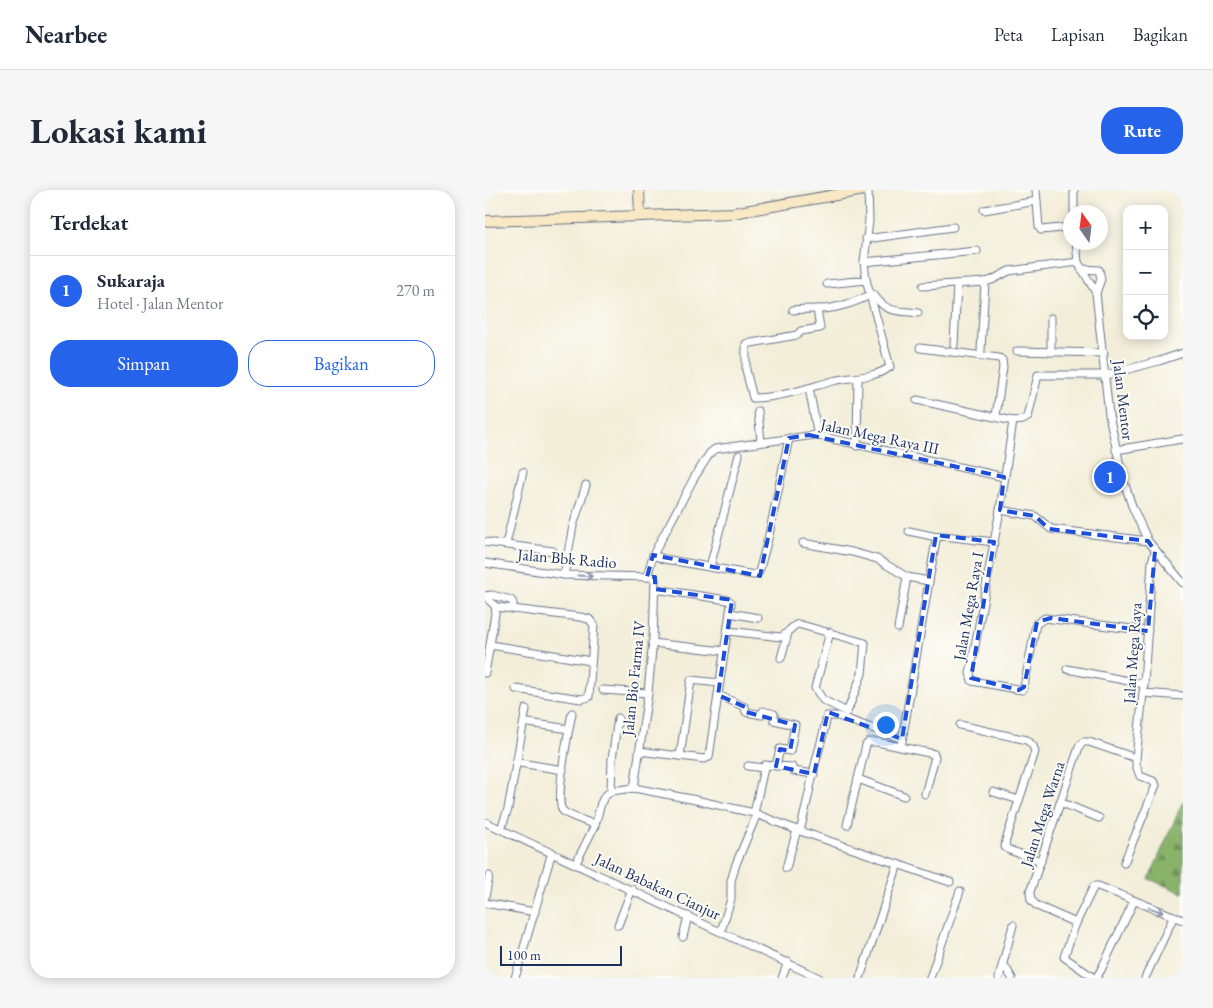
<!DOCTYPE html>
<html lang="id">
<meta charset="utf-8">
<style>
:root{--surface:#fff;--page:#f6f6f7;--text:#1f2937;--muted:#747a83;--line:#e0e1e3;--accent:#2563eb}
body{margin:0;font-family:"EB Garamond",serif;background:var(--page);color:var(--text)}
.controls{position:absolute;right:15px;top:15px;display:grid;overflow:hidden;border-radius:10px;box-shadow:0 2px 12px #0003}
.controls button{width:45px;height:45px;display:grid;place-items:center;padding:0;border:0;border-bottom:1px solid var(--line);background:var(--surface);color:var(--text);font:25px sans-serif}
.compass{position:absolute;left:578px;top:15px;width:45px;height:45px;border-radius:50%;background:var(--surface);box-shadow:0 2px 12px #0003;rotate:346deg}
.scale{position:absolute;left:15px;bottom:12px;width:122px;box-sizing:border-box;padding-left:5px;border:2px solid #1b2f5e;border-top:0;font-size:14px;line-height:18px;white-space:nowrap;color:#1b2f5e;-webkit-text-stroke:4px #fdfcf7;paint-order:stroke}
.you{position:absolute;left:400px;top:534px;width:18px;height:18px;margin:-12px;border:4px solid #fff;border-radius:50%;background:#1a73e8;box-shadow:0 0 0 8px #1a73e833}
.badge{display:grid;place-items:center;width:32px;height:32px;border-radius:50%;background:var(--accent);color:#fff;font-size:16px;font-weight:700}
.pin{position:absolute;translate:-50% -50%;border:2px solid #fff;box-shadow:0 1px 5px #0006}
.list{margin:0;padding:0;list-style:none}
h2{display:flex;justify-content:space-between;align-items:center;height:65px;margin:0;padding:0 20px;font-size:21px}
h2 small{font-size:16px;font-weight:400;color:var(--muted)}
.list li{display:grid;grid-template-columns:32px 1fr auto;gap:15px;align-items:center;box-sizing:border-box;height:70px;padding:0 20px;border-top:1px solid var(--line)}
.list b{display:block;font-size:19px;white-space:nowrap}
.list p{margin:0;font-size:16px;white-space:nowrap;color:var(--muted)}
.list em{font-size:16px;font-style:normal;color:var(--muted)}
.actions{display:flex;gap:10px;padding:15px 20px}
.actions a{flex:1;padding:11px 0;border:1px solid var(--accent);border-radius:20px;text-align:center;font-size:18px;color:var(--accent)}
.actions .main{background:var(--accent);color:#fff}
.icon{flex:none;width:28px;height:28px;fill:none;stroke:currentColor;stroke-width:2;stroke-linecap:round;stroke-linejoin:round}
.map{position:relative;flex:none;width:698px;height:788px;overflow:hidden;border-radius:20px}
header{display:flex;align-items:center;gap:30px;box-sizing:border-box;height:70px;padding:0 25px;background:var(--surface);border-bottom:1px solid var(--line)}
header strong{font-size:24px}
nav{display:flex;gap:28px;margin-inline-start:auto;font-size:18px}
.intro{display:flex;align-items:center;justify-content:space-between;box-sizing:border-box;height:120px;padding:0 30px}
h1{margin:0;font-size:35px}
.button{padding:12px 22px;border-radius:20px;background:var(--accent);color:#fff;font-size:18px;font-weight:700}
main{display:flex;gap:30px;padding:0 30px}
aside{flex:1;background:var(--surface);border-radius:20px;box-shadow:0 2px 12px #0003}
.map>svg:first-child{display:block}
.forest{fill:url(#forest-firs);stroke:#527164}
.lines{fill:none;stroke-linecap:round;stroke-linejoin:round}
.street-casing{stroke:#677289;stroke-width:9}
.secondary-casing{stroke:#677289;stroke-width:12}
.street{stroke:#fff;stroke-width:7}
.secondary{stroke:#f8e8c3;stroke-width:10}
.oneway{stroke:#8d97ae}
.marked{fill:none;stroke:#1d4ed8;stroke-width:4;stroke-dasharray:10 6;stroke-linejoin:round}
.labels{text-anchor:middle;stroke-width:4;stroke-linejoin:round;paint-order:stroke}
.street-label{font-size:16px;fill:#1b2f5e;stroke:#fdfcf7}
</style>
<header>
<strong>Nearbee</strong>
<nav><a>Peta</a><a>Lapisan</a><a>Bagikan</a></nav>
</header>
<div class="intro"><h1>Lokasi kami</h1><a class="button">Rute</a></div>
<main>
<aside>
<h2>Terdekat<small></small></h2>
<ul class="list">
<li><span class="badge">1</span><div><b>Sukaraja</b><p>Hotel · Jalan Mentor</p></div><em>270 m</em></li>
</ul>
<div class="actions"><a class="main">Simpan</a><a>Bagikan</a></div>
</aside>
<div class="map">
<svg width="698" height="788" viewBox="0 0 698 788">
<defs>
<pattern id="forest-firs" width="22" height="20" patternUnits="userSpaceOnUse" patternTransform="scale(1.25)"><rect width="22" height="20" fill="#8ab36a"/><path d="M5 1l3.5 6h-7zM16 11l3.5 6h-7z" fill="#70925a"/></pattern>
</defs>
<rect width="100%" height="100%" fill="#fdfcf7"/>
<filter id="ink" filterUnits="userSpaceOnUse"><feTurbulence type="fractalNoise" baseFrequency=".02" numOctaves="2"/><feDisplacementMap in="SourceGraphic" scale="10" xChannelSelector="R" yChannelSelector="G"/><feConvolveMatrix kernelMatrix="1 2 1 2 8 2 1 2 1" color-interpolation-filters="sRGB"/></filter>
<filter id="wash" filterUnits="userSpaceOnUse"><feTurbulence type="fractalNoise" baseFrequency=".0096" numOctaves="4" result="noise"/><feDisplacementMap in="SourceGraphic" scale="20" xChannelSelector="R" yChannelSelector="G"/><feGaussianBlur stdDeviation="1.12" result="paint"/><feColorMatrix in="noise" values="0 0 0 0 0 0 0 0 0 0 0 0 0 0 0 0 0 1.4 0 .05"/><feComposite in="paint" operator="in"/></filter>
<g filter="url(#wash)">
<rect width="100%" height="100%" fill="#f3eed9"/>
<polygon class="forest" points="698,611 698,703 664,689"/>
</g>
<g filter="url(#ink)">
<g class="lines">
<g class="street-casing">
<g id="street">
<polyline points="551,0 554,37 556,40 586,37"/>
<polyline points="589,0 589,22"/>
<polyline points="499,20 552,11"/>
<polyline points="381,49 468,37"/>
<polyline points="591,52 593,72 611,103 624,225 638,289 647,316 663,351 698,393"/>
<polyline points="379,72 492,61"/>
<polyline points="596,79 614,80 616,89 611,103"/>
<polyline points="342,94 381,90"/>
<polyline points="438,96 500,92 507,90 524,81 593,72"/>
<path d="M384,105H389C402,124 412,120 433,123"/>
<path d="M332,119L335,138L316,141L312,145L261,154V180L268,208C295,208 322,198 348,191C367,186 388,189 405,177L381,90L379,72L384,31L383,0"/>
<path d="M308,120C317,119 326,119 335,119C349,119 373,112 384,105"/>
<polyline points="469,155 472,94"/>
<polyline points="435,158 514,168 517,170 518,177 511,226"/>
<polyline points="496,160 500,92"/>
<polyline points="532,161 619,163"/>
<polyline points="566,162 566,128"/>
<polyline points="324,198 333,246"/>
<polyline points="432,210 528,231 515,320 485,483 487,491 537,500 539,497 551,434 560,428 663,441"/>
<polyline points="273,221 276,252"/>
<polyline points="528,231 538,230 543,227 553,185 621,185 674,171 698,163"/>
<polyline points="372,256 373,188"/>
<polyline points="631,260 697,249"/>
<polyline points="515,320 550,326 566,339 663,351"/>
<polyline points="424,341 452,347"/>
<polyline points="0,352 68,361"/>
<polyline points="318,353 367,362 392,369 422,387 413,438"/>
<polyline points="21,354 38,282"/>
<polyline points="168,365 179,369 269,385 274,382 284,345 304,248"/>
<polyline points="0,373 79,385 167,387 170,390 168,449 163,503 149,598"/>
<polyline points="225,377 254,265"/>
<polyline points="79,385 88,336 101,295"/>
<polyline points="162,387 168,365 209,288 225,263 230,259 330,245 519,287"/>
<polyline points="422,387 444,391"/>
<polyline points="0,406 11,417 95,427 104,429 109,435 104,507 96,509 31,499"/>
<polyline points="0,406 7,405 26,410 28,413 28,419"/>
<polyline points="245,423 273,428"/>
<path d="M243,441L296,447C303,444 306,436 313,434L380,453L377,484L362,522L338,510L330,498L345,442"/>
<polyline points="167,453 239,461"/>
<polyline points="5,455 11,417"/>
<polyline points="296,468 303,443"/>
<polyline points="582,479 659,494"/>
<polyline points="0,483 5,455 106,471"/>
<polyline points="118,500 163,503"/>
<polyline points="658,503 698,506"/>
<polyline points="233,505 260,517 261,522 277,525 278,521 289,524 289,530 310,535 305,561 295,559 291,576"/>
<path d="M87,523C84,538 69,613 78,621C85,627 102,631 110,635"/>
<polyline points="44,533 84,539"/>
<polyline points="475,535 542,550 548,556 550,562 521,650 520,657 524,660 556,671"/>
<polyline points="416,557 451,350 452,347 459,346 509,352"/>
<polyline points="154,561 219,569 224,567 246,415 246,412 242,410 170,399"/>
<polyline points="195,566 206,490 234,493"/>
<polyline points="35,573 78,580"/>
<polyline points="263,576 279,578 269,623"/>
<polyline points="279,578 280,575 307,577 308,581 329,584"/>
<polyline points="373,589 419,606"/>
<polyline points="126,601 127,569 133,528"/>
<polyline points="508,602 534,610"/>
<polyline points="575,612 614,628"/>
<polyline points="0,632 334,788"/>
<polyline points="362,635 381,555 384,552 392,552 449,564 450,567 440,604"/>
<polyline points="16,639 23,619 41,519"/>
<path d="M315,641C321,619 325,597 330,575C334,558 339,543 342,526H353L417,549"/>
<polyline points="91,673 110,635 116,613 119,607 126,601 149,598 206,609 269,623 312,640 465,692"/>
<polyline points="639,673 671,595 668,591 655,586 651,575 651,568 659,494 667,372 670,361"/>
<polyline points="301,678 312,640"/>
<polyline points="0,707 4,686"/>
<polyline points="0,713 50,722"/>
<polyline points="591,733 552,716 546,710 545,702 594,557 598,552 604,552 651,568"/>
<polyline points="133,735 147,699"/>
<polyline points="236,741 246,709 246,691 251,674 272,624"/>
<polyline points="198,747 203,726"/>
<polyline points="518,773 527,788"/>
<polyline points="30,788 67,662"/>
<polyline points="297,788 303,772"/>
<polyline points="375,788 413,674"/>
<polyline points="445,788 475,701"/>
<polyline points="514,788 528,735"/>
<polyline points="609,788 579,767 591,733 609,696 613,696 698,730"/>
<polyline points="611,788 616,780 649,711"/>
<polyline points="660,788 689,726"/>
</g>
</g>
<g class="secondary-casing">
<g id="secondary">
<polyline points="154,0 155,26"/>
<polyline points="0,31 248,23 379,0"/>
</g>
</g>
<use href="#street" class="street"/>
<use href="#secondary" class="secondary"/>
</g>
<defs><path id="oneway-shaft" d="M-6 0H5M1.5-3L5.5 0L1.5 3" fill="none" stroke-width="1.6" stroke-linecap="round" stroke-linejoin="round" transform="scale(1.25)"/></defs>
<g class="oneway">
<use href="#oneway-shaft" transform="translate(100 386) rotate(3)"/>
<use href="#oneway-shaft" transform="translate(671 720) rotate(21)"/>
</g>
</g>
<path class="marked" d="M324,245L519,287L515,320L550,326L564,339L663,351L670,361L663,441L566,428L552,432L539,497L534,500L486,488L509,352L451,345L417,549L343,522L329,584L291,576L295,559L305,561L310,535L261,522L260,517L233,505L247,410L170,399V387H162L168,365L275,386L304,248Z"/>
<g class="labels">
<g class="street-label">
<text transform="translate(639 210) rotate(83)" y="6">Jalan Mentor</text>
<text transform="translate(395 246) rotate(12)" y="6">Jalan Mega Raya III</text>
<text transform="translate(82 368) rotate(5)" y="6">Jalan Bbk Radio</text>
<text transform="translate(483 416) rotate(-80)" y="6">Jalan Mega Raya I</text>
<text transform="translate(647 463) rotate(-86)" y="6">Jalan Mega Raya</text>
<text transform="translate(148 488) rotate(-84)" y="6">Jalan Bio Farma IV</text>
<text transform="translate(557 624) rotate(-72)" y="6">Jalan Mega Warna</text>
<text transform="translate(173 696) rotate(25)" y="6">Jalan Babakan Cianjur</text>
</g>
</g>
</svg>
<div class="controls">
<button>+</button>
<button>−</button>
<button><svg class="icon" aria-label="locate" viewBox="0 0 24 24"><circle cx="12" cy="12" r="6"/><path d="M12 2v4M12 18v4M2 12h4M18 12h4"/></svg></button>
</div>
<svg class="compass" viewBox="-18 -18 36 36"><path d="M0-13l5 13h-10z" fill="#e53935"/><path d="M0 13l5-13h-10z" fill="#747a83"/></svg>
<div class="scale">100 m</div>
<div class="you"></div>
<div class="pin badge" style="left:625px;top:287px">1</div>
</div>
</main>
